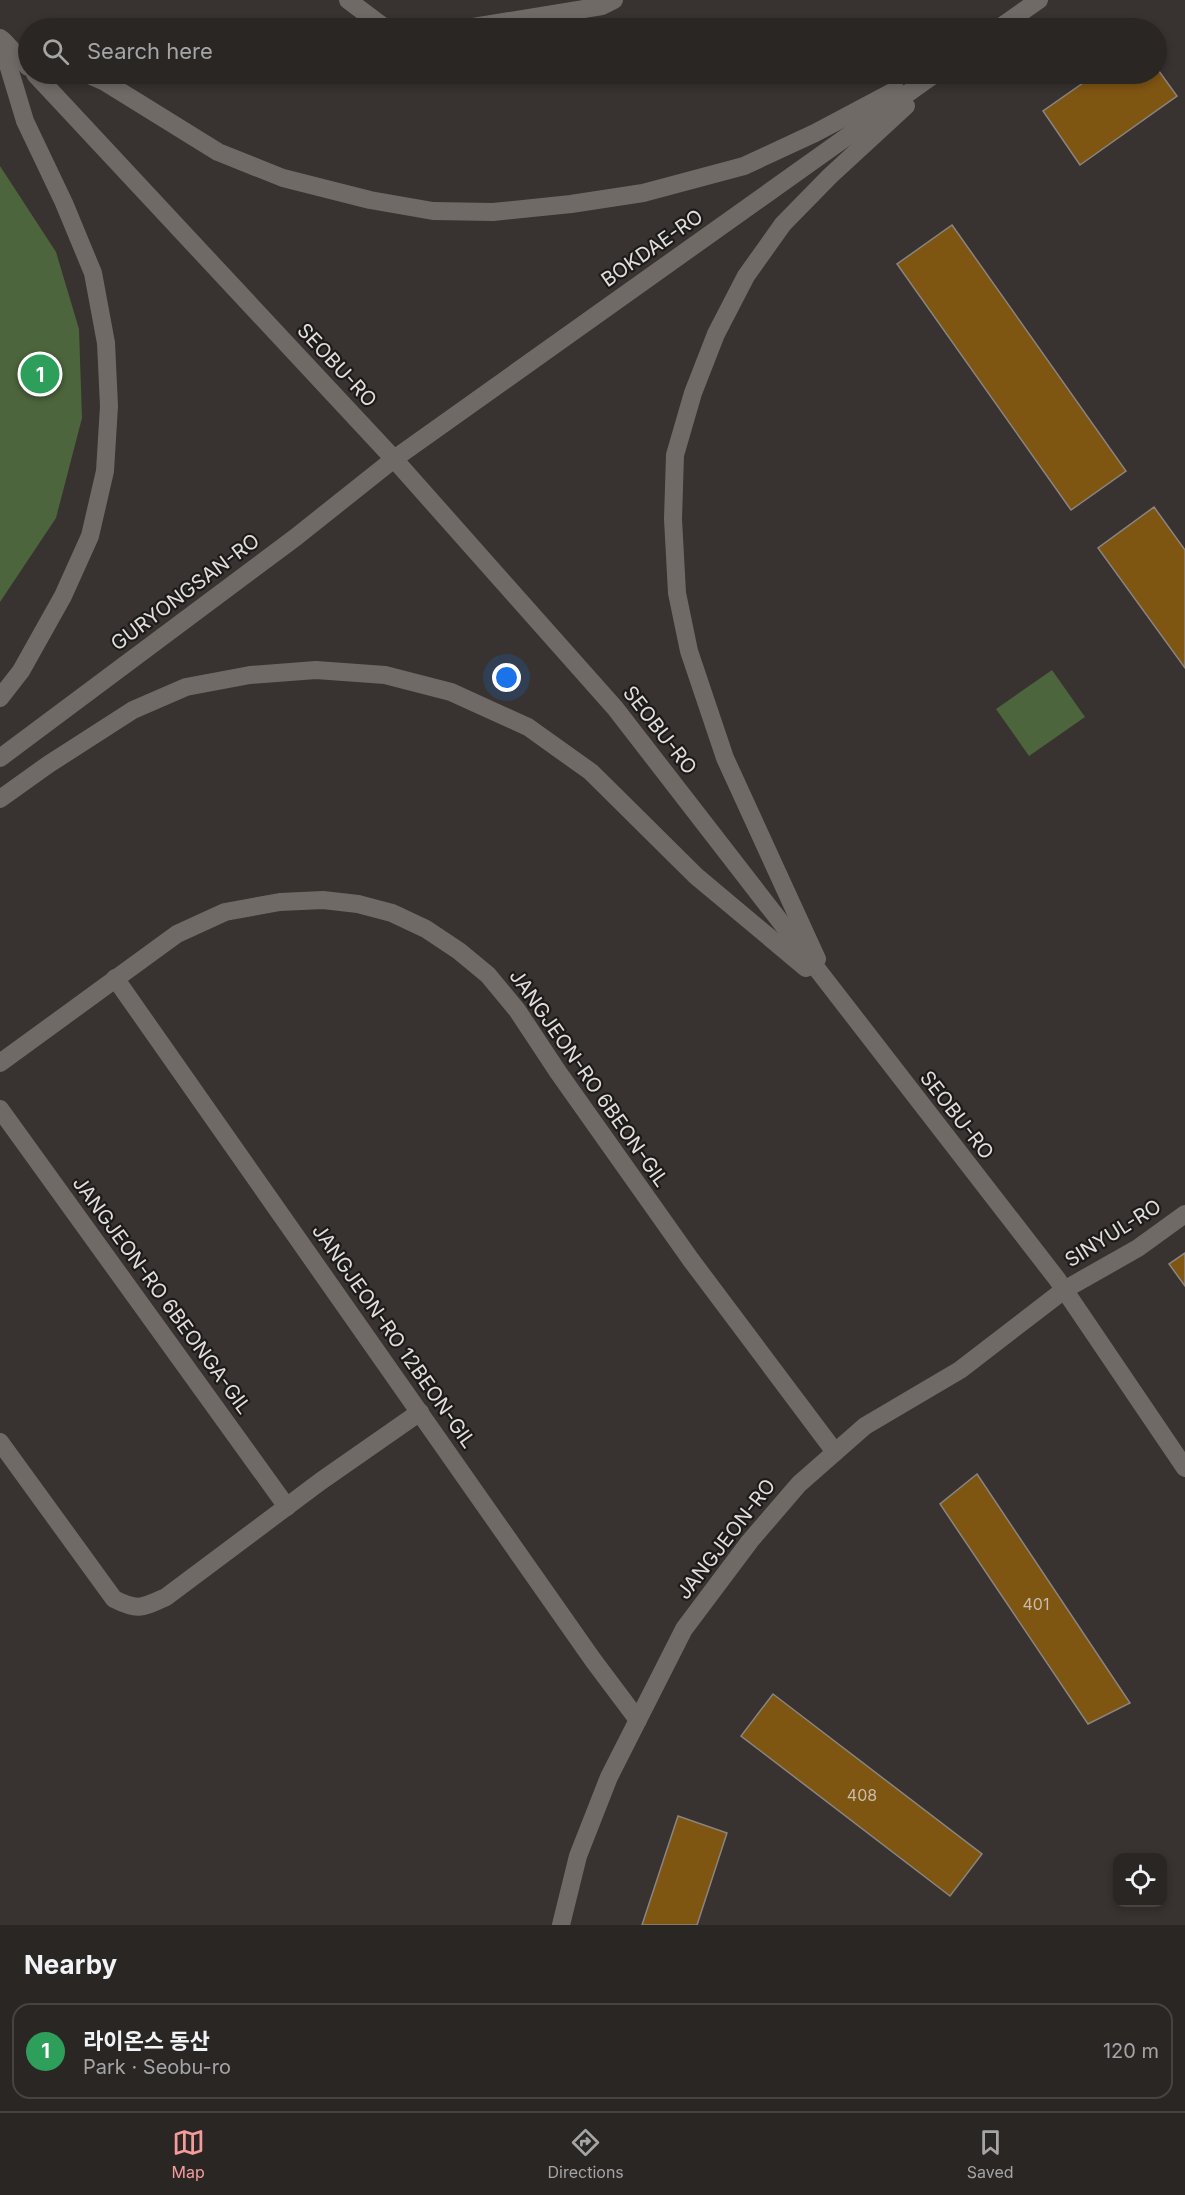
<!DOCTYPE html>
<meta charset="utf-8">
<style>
:root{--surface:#2a2624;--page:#322e2c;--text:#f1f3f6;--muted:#a5a5a6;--line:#464341;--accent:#f59b9c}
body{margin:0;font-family:Inter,"Noto Sans KR",sans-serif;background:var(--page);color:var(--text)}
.controls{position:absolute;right:18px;bottom:18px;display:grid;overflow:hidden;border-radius:12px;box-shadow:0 3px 9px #0003}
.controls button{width:54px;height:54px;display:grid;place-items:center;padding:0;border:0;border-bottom:2px solid var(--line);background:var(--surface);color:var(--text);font:30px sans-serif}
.you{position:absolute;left:507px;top:678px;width:21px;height:21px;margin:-15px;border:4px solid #fff;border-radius:50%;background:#1a73e8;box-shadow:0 0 0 9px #1a73e833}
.badge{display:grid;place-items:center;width:39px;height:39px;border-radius:50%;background:var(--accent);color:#fff;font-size:20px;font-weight:700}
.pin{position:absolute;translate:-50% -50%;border:3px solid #fff;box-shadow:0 2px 6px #0006}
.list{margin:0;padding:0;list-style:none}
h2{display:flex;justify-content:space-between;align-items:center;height:78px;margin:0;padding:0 24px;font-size:26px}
h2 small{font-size:20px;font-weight:400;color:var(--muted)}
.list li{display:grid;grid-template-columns:39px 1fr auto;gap:18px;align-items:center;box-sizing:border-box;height:96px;margin:0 12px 12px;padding:0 12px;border:2px solid var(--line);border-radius:18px}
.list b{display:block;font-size:22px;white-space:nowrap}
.list p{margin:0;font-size:20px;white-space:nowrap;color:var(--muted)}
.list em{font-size:20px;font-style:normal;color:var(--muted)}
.icon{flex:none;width:33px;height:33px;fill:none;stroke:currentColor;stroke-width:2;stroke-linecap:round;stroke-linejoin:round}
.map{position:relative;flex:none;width:1185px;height:1925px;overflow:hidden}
.search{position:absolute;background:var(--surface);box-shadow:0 3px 9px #0003;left:18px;right:18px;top:18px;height:66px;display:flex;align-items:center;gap:15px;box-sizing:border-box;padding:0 21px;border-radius:33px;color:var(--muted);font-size:22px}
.sheet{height:186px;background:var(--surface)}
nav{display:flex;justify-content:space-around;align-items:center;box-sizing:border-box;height:84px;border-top:2px solid var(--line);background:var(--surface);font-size:16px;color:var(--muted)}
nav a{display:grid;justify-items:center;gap:3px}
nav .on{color:var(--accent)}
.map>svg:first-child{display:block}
.green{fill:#4d653c}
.building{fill:#7f5512;stroke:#898580;stroke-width:1.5}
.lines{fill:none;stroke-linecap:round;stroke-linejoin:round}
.street{stroke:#706a67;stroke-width:18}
.secondary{stroke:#706a67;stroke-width:18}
.labels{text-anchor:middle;stroke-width:4.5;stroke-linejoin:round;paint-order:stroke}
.number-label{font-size:16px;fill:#c9bcaa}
.street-label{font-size:20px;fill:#e2dedc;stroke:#1d1b1a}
</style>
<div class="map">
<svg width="1185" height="1925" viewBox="0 0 1185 1925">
<rect width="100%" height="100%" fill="#383230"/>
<g class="green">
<polygon points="0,166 56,252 79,329 82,418 56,518 0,602"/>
<polygon points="1052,670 1085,717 1029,756 996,709"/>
</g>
<g class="building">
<polygon points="1156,67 1177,96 1080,165 1043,111 1096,74 1156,74"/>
<polygon points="952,225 1126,471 1071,510 897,264"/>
<polygon points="1154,507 1185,550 1185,668 1098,548"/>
<polygon points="1185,1253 1185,1286 1169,1264"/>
<polygon points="977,1474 1130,1703 1088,1724 940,1504"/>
<polygon points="773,1694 982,1854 950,1896 741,1736"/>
<polygon points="678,1816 727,1833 697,1925 642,1925"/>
</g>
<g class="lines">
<g class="street">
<polyline points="348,0 385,28"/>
<polyline points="467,28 602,6 614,0"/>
<polyline points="115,978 593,1660 638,1720"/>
<polyline points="0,1063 177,934 225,912 280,902 323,900 358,904 392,913 426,929 459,951 488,975 517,1010 558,1072 691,1260 835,1452"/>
<polyline points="0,1109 287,1507"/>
<polyline points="1064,1290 1138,1248 1185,1214"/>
<path d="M0,1442L114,1599C138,1611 142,1608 166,1597L321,1481L420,1412"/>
</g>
<g class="secondary">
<polyline points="999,28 1039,0"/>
<polyline points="0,38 25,121 64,203 93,273 106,343 109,406 105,471 90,536 63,596 21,671 0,698"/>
<polyline points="3,40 28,67"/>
<polyline points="35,74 394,459 615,708 1057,1279 1185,1468"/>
<polyline points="87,74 105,82 218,152 283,178 370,200 433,211 493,212 571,204 643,193 744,166 815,133 896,90"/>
<polyline points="0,758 296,537 394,459 935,74"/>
<polyline points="0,799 49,764 133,710 186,687 250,675 316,670 385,675 451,692 528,727 591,772 696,876 806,968"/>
<polyline points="817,959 725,758 689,651 677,593 673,519 675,455 693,393 716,334 746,276 783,224 830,176 906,106"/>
<polyline points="561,1925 578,1856 609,1777 684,1629 750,1541 799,1484 865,1426 960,1370 1064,1290"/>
</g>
</g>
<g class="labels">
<g class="number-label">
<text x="1036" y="1610">401</text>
<text x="862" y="1801">408</text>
</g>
<g class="street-label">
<text transform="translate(652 248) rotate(-35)" y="7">BOKDAE-RO</text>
<text transform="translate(337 365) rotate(47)" y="7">SEOBU-RO</text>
<text transform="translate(185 592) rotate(-37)" y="7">GURYONGSAN-RO</text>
<text transform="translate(660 730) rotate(52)" y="7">SEOBU-RO</text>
<text transform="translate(589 1078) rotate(55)" y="7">JANGJEON-RO 6BEON-GIL</text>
<text transform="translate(957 1115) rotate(52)" y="7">SEOBU-RO</text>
<text transform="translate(1113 1233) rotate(-32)" y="7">SINYUL-RO</text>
<text transform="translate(162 1295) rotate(54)" y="7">JANGJEON-RO 6BEONGA-GIL</text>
<text transform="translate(394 1336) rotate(55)" y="7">JANGJEON-RO 12BEON-GIL</text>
<text transform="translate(726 1539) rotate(-52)" y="7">JANGJEON-RO</text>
</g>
</g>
</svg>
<div class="controls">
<button><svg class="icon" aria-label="locate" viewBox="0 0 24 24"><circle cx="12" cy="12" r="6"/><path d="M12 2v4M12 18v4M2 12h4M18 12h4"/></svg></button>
</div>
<div class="you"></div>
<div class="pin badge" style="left:40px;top:374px;background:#2e9e5b">1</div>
<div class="search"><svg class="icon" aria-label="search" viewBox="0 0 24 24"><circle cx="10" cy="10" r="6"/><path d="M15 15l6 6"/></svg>Search here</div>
</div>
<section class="sheet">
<h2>Nearby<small></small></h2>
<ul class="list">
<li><span class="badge" style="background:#2e9e5b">1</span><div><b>라이온스 동산</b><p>Park · Seobu-ro</p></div><em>120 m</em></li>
</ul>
</section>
<nav>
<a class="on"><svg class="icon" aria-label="map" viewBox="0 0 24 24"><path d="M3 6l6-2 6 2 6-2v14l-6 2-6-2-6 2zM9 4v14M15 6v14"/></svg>Map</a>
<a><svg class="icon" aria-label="directions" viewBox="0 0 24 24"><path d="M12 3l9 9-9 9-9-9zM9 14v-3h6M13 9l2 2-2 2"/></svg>Directions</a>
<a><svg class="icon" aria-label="saved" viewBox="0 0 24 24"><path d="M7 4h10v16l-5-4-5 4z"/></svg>Saved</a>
</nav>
